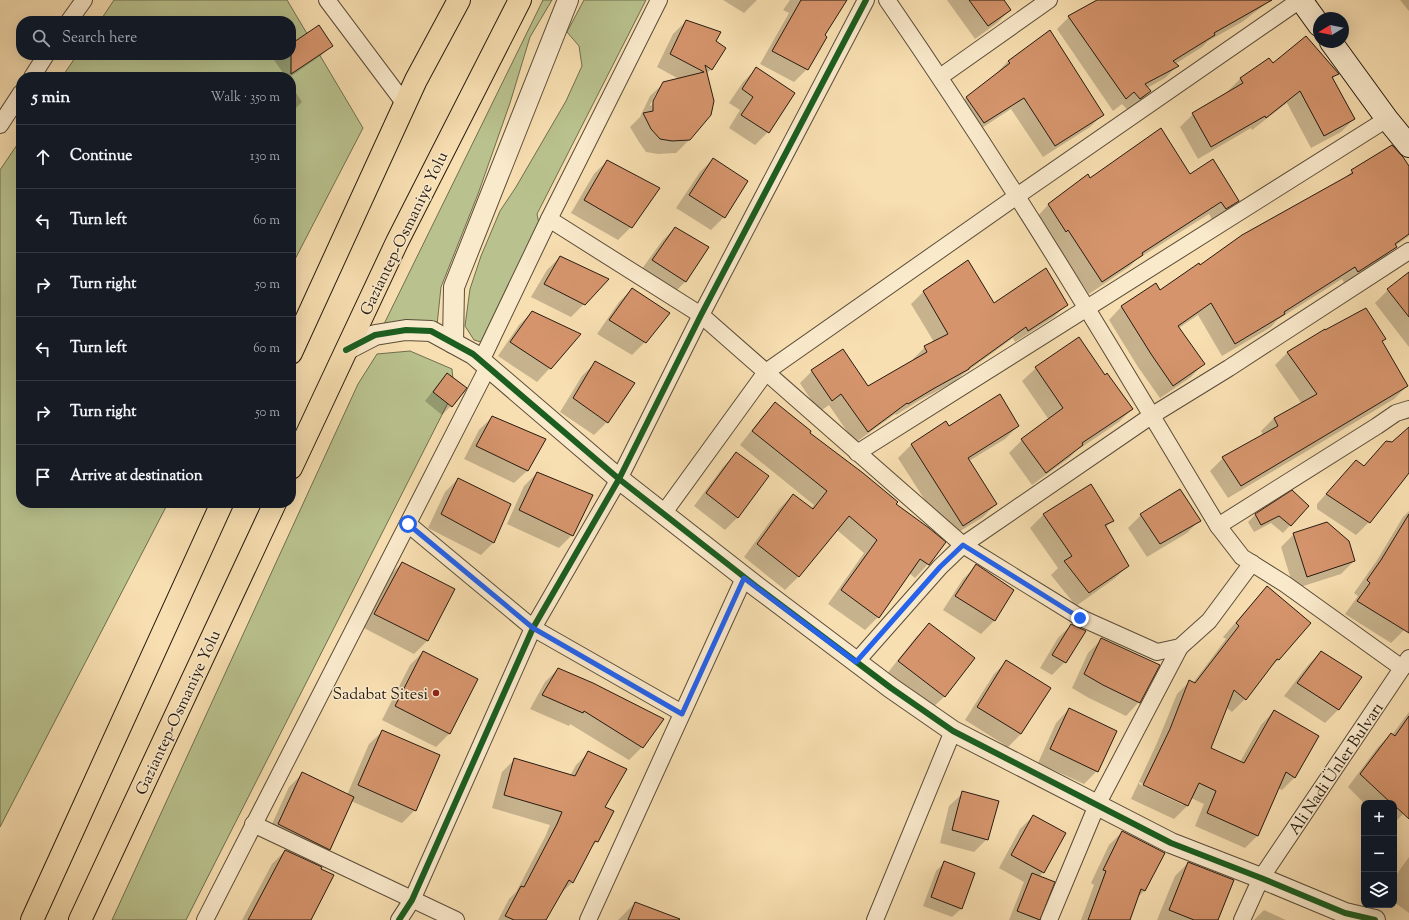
<!DOCTYPE html>
<meta charset="utf-8">
<style>
:root{--surface:#171b24;--page:#242831;--text:#f1f3f6;--muted:#9ea1a6;--line:#363941}
body{margin:0;font-family:"Sorts Mill Goudy",serif;background:var(--page);color:var(--text)}
.controls{position:absolute;right:12px;bottom:12px;display:grid;overflow:hidden;border-radius:8px;box-shadow:0 4px 16px #0002}
.controls button{width:36px;height:36px;display:grid;place-items:center;padding:0;border:0;border-bottom:1px solid var(--line);background:var(--surface);color:var(--text);font:20px sans-serif}
.compass{position:absolute;left:1313px;top:12px;width:36px;height:36px;border-radius:50%;background:var(--surface);box-shadow:0 4px 16px #0002;rotate:260deg}
.stop{position:absolute;width:12px;height:12px;margin:-9px;border:3px solid #2563eb;border-radius:50%;background:#fff}
.stop.end{background:#2563eb;border-color:#fff;box-shadow:0 1px 4px #0008}
.list{margin:0;padding:0;list-style:none}
h2{display:flex;justify-content:space-between;align-items:center;height:52px;margin:0;padding:0 16px;font-size:17px}
h2 small{font-size:13px;font-weight:400;color:var(--muted)}
.list li{display:grid;grid-template-columns:26px 1fr auto;gap:12px;align-items:center;box-sizing:border-box;height:64px;padding:0 16px;border-top:1px solid var(--line)}
.list b{display:block;font-size:15px;white-space:nowrap}
.list em{font-size:13px;font-style:normal;color:var(--muted)}
.icon{flex:none;width:22px;height:22px;fill:none;stroke:currentColor;stroke-width:2;stroke-linecap:round;stroke-linejoin:round}
.map{position:relative;flex:none;width:1409px;height:920px;overflow:hidden}
.search{position:absolute;background:var(--surface);box-shadow:0 4px 16px #0002;left:16px;top:16px;width:280px;height:44px;display:flex;align-items:center;gap:10px;box-sizing:border-box;padding:0 14px;border-radius:16px;color:var(--muted);font-size:15px}
.panel{position:absolute;background:var(--surface);box-shadow:0 4px 16px #0002;left:16px;top:72px;width:280px;height:436px;border-radius:16px}
.map>svg:first-child{display:block}
.green{fill:#b9c28e;stroke:#706e4f}
.shadow{fill:#0003;fill-rule:evenodd}
.building{fill:#d5946c;stroke:#261b10}
.lines{fill:none;stroke-linecap:round;stroke-linejoin:round}
.minor-casing{stroke:#5a4c38;stroke-width:18}
.tertiary-casing{stroke:#5a4c38;stroke-width:22}
.secondary-casing{stroke:#261b10;stroke-width:24}
.trunk-casing{stroke:#261b10;stroke-width:24}
.minor{stroke:#faeacc;stroke-width:16}
.tertiary{stroke:#faeacc;stroke-width:20}
.secondary{stroke:#faeacc;stroke-width:22}
.trunk{stroke:#f8dfb1;stroke-width:22}
.cycleway-casing{stroke:#faeacc;stroke-width:8}
.cycleway{stroke:#1b5e20;stroke-width:6}
.route{stroke:#2563eb;stroke-width:5}
.poi-dot{fill:#8f2418;stroke:#faeacc;stroke-width:1.5}
.labels{text-anchor:middle;stroke-width:3;stroke-linejoin:round;paint-order:stroke}
.street-label{font-size:16px;fill:#261b10;stroke:#faeacc}
.poi-label{font-size:16px;fill:#261b10;stroke:#faeacc;text-anchor:end}
</style>
<div class="map">
<svg width="1409" height="920" viewBox="0 0 1409 920">
<rect width="100%" height="100%" fill="#f8dfb1"/>
<filter id="stains"><feTurbulence type="fractalNoise" baseFrequency=".005" numOctaves="4"/><feColorMatrix values="0 0 0 0 .2 0 0 0 0 .09 0 0 0 0 .02 0 0 0 .5 -.17"/></filter>
<radialGradient id="worn" r=".72"><stop offset=".6" stop-color="#630" stop-opacity="0"/><stop offset="1" stop-color="#630" stop-opacity=".3"/></radialGradient>
<g class="green">
<polygon points="114,0 287,0 363,128 291,267 291,77 62,77 77,55 291,55 291,21 100,21"/>
<polygon points="543,0 552,0 530,37 510,103 478,194 441,287 437,325 384,324"/>
<polygon points="584,0 646,0 537,214 539,224 481,342 474,340 465,326 470,289 481,256 500,211 516,187 566,101 582,66 579,46 567,32"/>
<polygon points="21,139 21,503 168,503 0,827 0,170"/>
<polygon points="410,351 452,369 454,391 186,920 112,920 358,384 377,354"/>
</g>
<g class="shadow">
<polygon points="723,0 757,0 744,13"/>
<polygon points="790,0 846,0 823,36 807,69 794,82 760,64 789,13 783,10"/>
<polygon points="947,0 1002,0 1010,10 997,23 975,39"/>
<polygon points="1097,0 1271,0 1242,22 1208,41 1202,47 1175,64 1177,66 1165,78 1147,88 1150,91 1138,103 1128,110 1122,104 1113,111 1057,29 1069,17"/>
<polygon points="1400,0 1409,0 1409,11"/>
<path d="M686,21L714,42L711,69L706,74L689,140L676,153L658,154L646,152L639,142L630,127L640,117L650,96L664,83L679,79L657,67L673,34ZM656,93H659L651,106L650,105Z"/>
<polygon points="291,46 331,46 323,54 290,77 286,77 274,60 279,55 291,55"/>
<polygon points="1269,59 1272,64 1337,74 1332,79 1354,119 1341,132 1311,148 1287,103 1252,130 1251,128 1198,159 1180,127 1193,114 1227,92 1240,79"/>
<polygon points="1008,61 1103,114 1090,127 1043,157 1011,109 971,135 954,110 966,98 997,75 996,74"/>
<polygon points="756,69 768,132 755,145 729,128 740,110 729,103 743,82"/>
<polygon points="291,85 302,102 291,113"/>
<polygon points="713,159 747,181 724,217 711,230 676,208 700,172"/>
<polygon points="607,161 631,227 618,240 571,213 594,174"/>
<polygon points="1409,168 1409,236 1395,246 1383,259 1345,285 1342,279 1277,320 1271,327 1222,356 1198,315 1179,328 1203,364 1191,377 1160,398 1138,367 1109,320 1121,307 1156,285 1160,291 1199,266 1343,180 1352,171"/>
<polygon points="1189,175 1238,201 1225,213 1213,221 1209,214 1136,260 1129,267 1089,294 1055,242 1053,244 1036,218 1048,205 1088,176 1090,179"/>
<polygon points="675,228 686,281 673,294 639,273 662,241"/>
<polygon points="560,257 584,304 571,317 531,297 547,270"/>
<polygon points="968,262 994,305 1066,305 1054,317 1015,342 1013,338 962,375 956,381 920,400 896,415 895,414 855,443 829,405 819,412 800,383 812,371 868,388 914,361 913,359 925,347 934,342 911,304 923,292"/>
<polygon points="1409,273 1409,347 1375,303 1388,290"/>
<polygon points="632,289 645,342 632,355 597,334 619,302"/>
<polygon points="532,312 550,368 537,382 498,356 519,325"/>
<polygon points="1079,339 1104,377 1132,409 1119,422 1076,451 1069,458 1032,485 1009,453 1022,440 1049,420 1022,381 1036,368"/>
<polygon points="1385,339 1381,342 1407,386 1394,399 1228,498 1210,471 1223,458 1263,435 1261,431 1274,418 1302,404 1275,365 1288,352"/>
<polygon points="595,363 634,383 607,422 594,435 560,412 582,376"/>
<polygon points="447,374 451,406 442,415 425,401 439,383"/>
<polygon points="775,404 895,504 944,543 928,564 915,578 909,573 878,617 865,630 828,604 864,553 837,530 798,577 785,590 744,557 780,508 793,495 811,509 814,505 740,445 762,417"/>
<polygon points="492,417 528,470 514,483 464,459 479,430"/>
<polygon points="946,423 949,427 1018,426 1005,439 969,461 996,504 983,517 949,538 898,458 911,445"/>
<polygon points="1409,429 1409,471 1369,522 1356,535 1317,509 1317,504 1343,475 1363,467 1386,442 1393,443"/>
<polygon points="736,454 738,517 725,530 694,506 723,467"/>
<polygon points="537,473 572,535 559,548 507,524 524,486"/>
<polygon points="458,479 494,542 481,555 428,528 445,492"/>
<polygon points="1090,486 1112,521 1105,528 1128,566 1114,579 1076,606 1051,575 1058,568 1030,528 1043,515"/>
<polygon points="1308,506 1283,533 1271,523 1254,532 1248,522 1256,514"/>
<polygon points="1409,511 1409,622 1404,630 1391,643 1345,614 1358,596 1354,593 1376,562 1403,517"/>
<polygon points="1141,515 1200,520 1187,533 1147,557 1128,528"/>
<polygon points="1294,534 1354,561 1341,574 1294,589 1281,547"/>
<polygon points="402,563 453,589 427,641 414,654 362,627 389,576"/>
<polygon points="976,566 1013,590 994,621 981,634 943,610 963,579"/>
<path d="M1268,587L1278,660L1266,671L1245,699L1232,712L1226,707L1210,749L1240,762L1261,725L1274,711L1295,777L1282,790L1278,788L1258,835L1245,848L1195,826L1204,804L1191,798L1187,806L1174,819L1131,799L1157,743L1177,694L1190,681L1193,683L1226,639L1223,637L1255,600ZM1139,782L1183,803V805L1139,784Z"/>
<polygon points="929,624 945,696 931,709 886,675 916,637"/>
<polygon points="1071,625 1065,662 1052,675 1040,668 1058,638"/>
<polygon points="1101,640 1139,702 1126,716 1089,698 1072,688 1088,653"/>
<polygon points="423,652 477,679 449,734 436,747 382,720 410,665"/>
<polygon points="1321,652 1361,677 1338,710 1325,723 1284,696 1308,665"/>
<polygon points="1007,661 1049,688 1021,734 1008,747 965,720 994,674"/>
<polygon points="558,669 662,719 642,747 629,760 570,724 569,726 530,709 545,682"/>
<polygon points="1069,709 1097,771 1084,784 1038,763 1056,723"/>
<polygon points="1409,712 1409,808 1394,823 1394,803 1364,803 1348,787 1378,747 1391,734 1392,735"/>
<polygon points="383,731 415,810 402,823 351,801 329,849 316,862 266,837 289,787 302,774 347,795 369,744"/>
<polygon points="589,752 597,841 590,848 573,882 560,894 544,920 498,920 509,899 516,892 545,837 550,825 492,808 502,772 515,759 570,776 576,765"/>
<polygon points="963,793 987,839 974,852 940,843 949,806"/>
<polygon points="1033,816 1043,872 1039,877 1053,882 1039,920 1009,920 1024,882 999,868 1020,829"/>
<polygon points="1122,832 1145,890 1137,898 1129,920 1081,920 1094,885 1091,883 1109,845"/>
<polygon points="285,851 308,920 242,920 272,864"/>
<polygon points="1409,857 1409,913 1394,902 1394,878"/>
<polygon points="945,862 961,909 952,917 923,906 936,871"/>
<polygon points="1188,863 1217,920 1157,920 1175,876"/>
<polygon points="635,903 679,920 618,920"/>
<polygon points="1264,910 1286,920 1254,920"/>
</g>
<g class="building">
<polygon points="801,0 847,0 825,35 827,37 808,70 772,51"/>
<polygon points="969,0 1004,0 1011,10 988,26"/>
<polygon points="1097,0 1272,0 1214,33 1215,35 1173,61 1179,66 1145,84 1151,91 1140,99 1134,92 1126,99 1068,16"/>
<polygon points="686,20 721,32 716,41 726,48 712,70 705,65 714,101 711,115 690,140 672,141 660,139 651,129 643,113 653,111 653,101 663,82 704,72 670,54"/>
<polygon points="319,25 333,46 291,74 291,44"/>
<polygon points="1050,30 1104,115 1055,146 1024,98 984,123 966,97 1010,63 1008,61"/>
<polygon points="1306,36 1339,74 1332,77 1355,119 1324,136 1300,91 1266,118 1265,116 1211,147 1192,113 1243,83 1240,78 1269,58 1273,63"/>
<polygon points="756,67 795,93 769,133 741,115 753,97 742,89"/>
<polygon points="1161,128 1190,174 1213,159 1239,201 1226,209 1221,202 1142,253 1143,255 1102,282 1068,230 1066,232 1048,204 1088,174 1090,178"/>
<polygon points="1392,145 1403,157 1409,166 1409,234 1395,244 1397,247 1358,272 1355,267 1284,312 1285,314 1235,344 1211,303 1178,326 1205,364 1173,386 1151,354 1121,306 1156,283 1160,290 1199,263 1200,265 1242,235 1353,173 1351,170"/>
<polygon points="713,158 748,181 725,218 689,195"/>
<polygon points="607,160 660,188 632,228 584,200"/>
<polygon points="675,227 709,247 686,282 652,260"/>
<polygon points="560,256 609,279 585,305 544,284"/>
<polygon points="968,260 994,303 1046,268 1068,305 1028,331 1026,327 969,368 969,369 933,389 908,404 907,403 868,432 841,394 832,401 811,370 843,349 868,386 927,352 924,346 948,334 923,291"/>
<polygon points="1409,272 1409,317 1387,289"/>
<polygon points="632,288 670,313 646,343 609,320"/>
<polygon points="1366,308 1386,339 1382,341 1408,386 1241,486 1222,457 1278,426 1274,418 1317,394 1287,352 1325,329 1325,330"/>
<polygon points="532,311 581,334 551,369 510,342"/>
<polygon points="1079,337 1105,375 1107,373 1133,409 1082,443 1083,445 1046,473 1021,439 1063,408 1035,367"/>
<polygon points="595,361 635,383 608,423 573,398"/>
<polygon points="447,373 467,388 452,407 433,392"/>
<polygon points="1000,394 1019,426 968,458 997,504 963,526 911,444 946,421 949,426"/>
<polygon points="775,402 811,431 810,433 863,473 898,502 896,504 929,528 946,542 929,565 920,559 879,618 841,590 877,540 849,516 799,577 757,544 793,494 813,509 827,491 752,431"/>
<polygon points="492,416 546,439 528,471 476,446"/>
<polygon points="1409,427 1409,473 1370,523 1326,494 1356,460 1364,466 1386,441 1392,442"/>
<polygon points="736,452 769,476 738,518 706,493"/>
<polygon points="537,472 593,495 573,536 519,510"/>
<polygon points="458,478 511,504 494,543 441,514"/>
<polygon points="1091,484 1114,521 1105,525 1129,566 1089,593 1064,561 1072,556 1043,514"/>
<polygon points="1180,489 1201,521 1160,544 1140,514"/>
<polygon points="1292,490 1309,506 1291,526 1279,516 1261,525 1255,514"/>
<polygon points="1409,514 1409,633 1357,601 1370,583 1367,580 1381,560"/>
<polygon points="1327,522 1349,541 1355,561 1307,577 1293,533"/>
<polygon points="402,562 455,589 428,641 374,614"/>
<polygon points="976,564 1014,590 995,621 955,596"/>
<polygon points="1267,586 1311,623 1279,660 1277,659 1246,700 1234,690 1211,748 1244,763 1274,710 1319,736 1295,778 1286,772 1258,836 1207,813 1216,791 1199,783 1188,806 1143,785 1170,729 1189,680 1195,683 1239,626 1236,623"/>
<polygon points="929,623 975,658 945,697 898,661"/>
<polygon points="1071,624 1086,631 1066,663 1052,655"/>
<polygon points="1101,638 1160,665 1140,703 1103,685 1084,674"/>
<polygon points="423,651 478,679 450,734 395,706"/>
<polygon points="1321,651 1362,677 1339,710 1297,683"/>
<polygon points="1006,660 1051,688 1021,734 977,707"/>
<polygon points="558,668 593,683 664,719 643,748 584,711 583,713 542,695"/>
<polygon points="1069,708 1117,731 1098,772 1050,749"/>
<polygon points="1409,716 1409,819 1394,805 1394,803 1391,803 1360,774 1391,733 1395,736"/>
<polygon points="382,730 440,755 416,811 358,785"/>
<polygon points="588,751 627,769 605,807 614,811 598,842 595,841 573,883 569,880 546,920 514,920 505,916 521,886 524,887 557,824 562,812 504,795 514,758 575,776"/>
<polygon points="302,772 354,797 330,850 278,824"/>
<polygon points="962,791 999,801 988,840 952,830"/>
<polygon points="1033,815 1066,833 1044,873 1011,855"/>
<polygon points="1122,831 1165,853 1145,891 1141,889 1130,920 1088,920 1106,871 1103,870"/>
<polygon points="285,850 322,867 321,869 334,875 311,920 248,920"/>
<polygon points="944,861 975,873 962,909 931,897"/>
<polygon points="1188,862 1234,880 1218,920 1194,920 1169,910"/>
<polygon points="1032,873 1055,882 1040,920 1017,911"/>
<polygon points="635,902 680,919 679,920 628,920"/>
</g>
<g class="lines">
<g class="minor-casing">
<g id="minor">
<polyline points="327,0 405,104"/>
<path d="M887,0C931,64 974,129 1016,195C1086,304 1151,415 1218,526L1242,557L1285,584L1402,668"/>
<polyline points="69,21 84,0"/>
<polyline points="32,77 46,55"/>
<polyline points="940,77 1049,0"/>
<polyline points="0,125 21,93"/>
<polyline points="549,219 701,315 963,545 1081,618 1157,652 1180,647 1209,621 1252,563"/>
<polyline points="481,361 549,219 659,0"/>
<polyline points="857,453 1387,119"/>
<polyline points="663,514 766,372 1017,196 1300,0"/>
<polyline points="408,524 533,628 682,713"/>
<polyline points="1218,526 1377,426 1396,413 1409,409"/>
<polyline points="856,662 940,567 963,545 1151,416 1229,368 1409,251"/>
<polyline points="253,824 456,920"/>
<polyline points="205,920 488,367"/>
<polyline points="399,920 412,900 533,628 619,479 701,315 866,0"/>
<polyline points="588,920 744,578"/>
<polyline points="875,920 953,731"/>
<polyline points="1049,920 1097,805 1180,647"/>
<polyline points="1242,920 1261,878 1409,658"/>
</g>
</g>
<g class="tertiary-casing">
<g id="tertiary">
<polyline points="453,343 454,287 568,0"/>
<polyline points="346,350 375,335 406,330 431,331 473,354 619,479 757,587 891,688 953,731 1171,843 1261,878 1345,913 1375,920"/>
</g>
</g>
<g class="secondary-casing">
<g id="secondary">
<polyline points="1301,0 1319,25"/>
<polyline points="1331,42 1387,119 1409,146"/>
</g>
</g>
<g class="trunk-casing">
<g id="trunk">
<polyline points="291,353 416,80 459,0"/>
<polyline points="291,468 397,242 520,0"/>
<polyline points="32,920 222,503"/>
<polyline points="80,920 275,503"/>
</g>
</g>
<use href="#minor" class="minor"/>
<use href="#tertiary" class="tertiary"/>
<use href="#secondary" class="secondary"/>
<use href="#trunk" class="trunk"/>
<g class="cycleway-casing">
<g id="cycleway">
<polyline points="346,350 375,335 406,330 431,331 473,354 619,479 757,587 891,688 953,731 1171,843 1261,878 1345,913 1375,920"/>
<polyline points="399,920 412,900 533,628 619,479 701,315 866,0"/>
</g>
</g>
<use href="#cycleway" class="cycleway"/>
</g>
<g class="lines">
<polyline class="route" points="408,524 533,628 682,714 744,578 856,662 940,567 963,545 1080,618"/>
</g>
<circle class="poi-dot" cx="436" cy="693" r="4"/>
<g class="labels">
<g class="street-label">
<text transform="translate(403 233) rotate(-64)" y="6">Gaziantep-Osmaniye Yolu</text>
<text transform="translate(177 712) rotate(-65)" y="6">Gaziantep-Osmaniye Yolu</text>
<text transform="translate(1335 768) rotate(-56)" y="6">Ali Nadi Ünler Bulvarı</text>
</g>
<g class="poi-label">
<text x="428" y="699">Sadabat Sitesi</text>
</g>
</g>
<rect width="100%" height="100%" filter="url(#stains)"/>
<rect width="100%" height="100%" fill="url(#worn)"/>
</svg>
<div class="controls">
<button>+</button>
<button>−</button>
<button><svg class="icon" aria-label="layers" viewBox="0 0 24 24"><path d="M12 4l9 5-9 5-9-5zM3 14l9 5 9-5"/></svg></button>
</div>
<svg class="compass" viewBox="-18 -18 36 36"><path d="M0-13l5 13h-10z" fill="#e53935"/><path d="M0 13l5-13h-10z" fill="#9ea1a6"/></svg>
<div class="stop" style="left:408px;top:524px"></div>
<div class="stop end" style="left:1080px;top:618px"></div>
<div class="search"><svg class="icon" aria-label="search" viewBox="0 0 24 24"><circle cx="10" cy="10" r="6"/><path d="M15 15l6 6"/></svg>Search here</div>
<section class="panel">
<h2>5 min<small>Walk · 350 m</small></h2>
<ul class="list">
<li><svg class="icon" aria-label="ahead" viewBox="0 0 24 24"><path d="M12 20V5M6 11l6-6 6 6"/></svg><div><b>Continue</b></div><em>130 m</em></li>
<li><svg class="icon" aria-label="left" viewBox="0 0 24 24"><path d="M17 20v-9H6M10 6l-5 5 5 5"/></svg><div><b>Turn left</b></div><em>60 m</em></li>
<li><svg class="icon" aria-label="right" viewBox="0 0 24 24"><path d="M7 20v-9h11M14 6l5 5-5 5"/></svg><div><b>Turn right</b></div><em>50 m</em></li>
<li><svg class="icon" aria-label="left" viewBox="0 0 24 24"><path d="M17 20v-9H6M10 6l-5 5 5 5"/></svg><div><b>Turn left</b></div><em>60 m</em></li>
<li><svg class="icon" aria-label="right" viewBox="0 0 24 24"><path d="M7 20v-9h11M14 6l5 5-5 5"/></svg><div><b>Turn right</b></div><em>50 m</em></li>
<li><svg class="icon" aria-label="arrive" viewBox="0 0 24 24"><path d="M6 21V4h12l-3 4 3 4H6"/></svg><div><b>Arrive at destination</b></div></li>
</ul>
</section>
</div>
